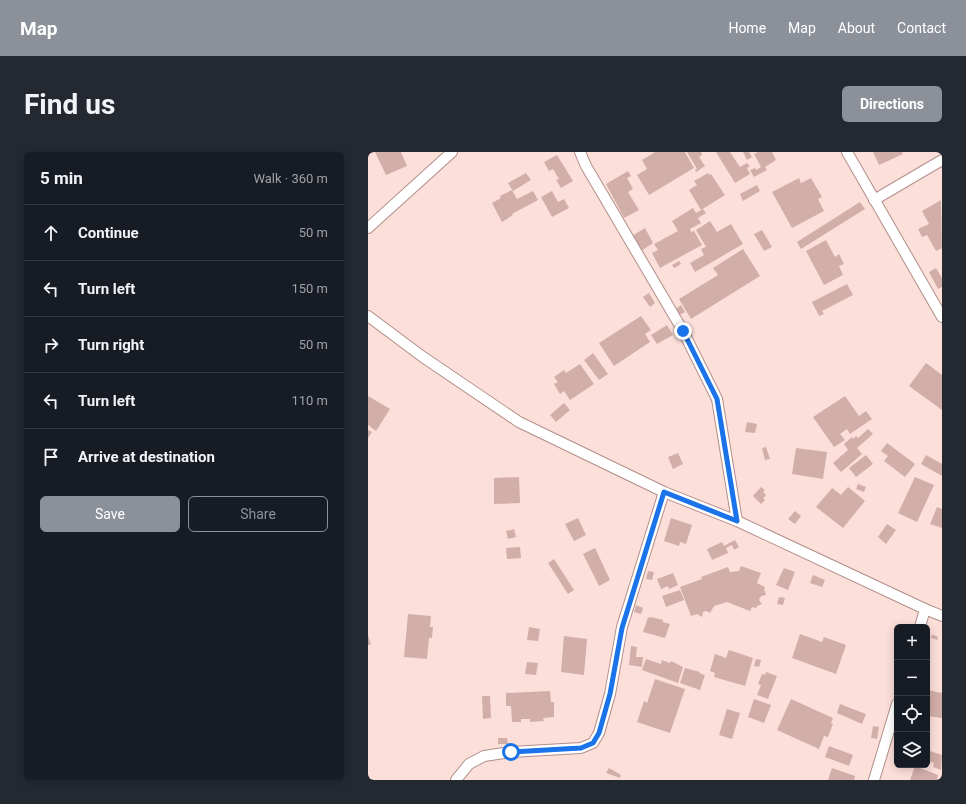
<!DOCTYPE html>
<meta charset="utf-8">
<style>
:root{--surface:#171b24;--page:#242831;--text:#f1f3f6;--muted:#9ea1a6;--line:#363941;--accent:#8c9099}
body{margin:0;font-family:Roboto,sans-serif;background:var(--page);color:var(--text)}
.controls{position:absolute;right:12px;bottom:12px;display:grid;overflow:hidden;border-radius:6px;box-shadow:0 2px 10px #0003}
.controls button{width:36px;height:36px;display:grid;place-items:center;padding:0;border:0;border-bottom:1px solid var(--line);background:var(--surface);color:var(--text);font:20px sans-serif}
.stop{position:absolute;width:12px;height:12px;margin:-9px;border:3px solid #1a73e8;border-radius:50%;background:#fff}
.stop.end{background:#1a73e8;border-color:#fff;box-shadow:0 1px 4px #0008}
.list{margin:0;padding:0;list-style:none}
h2{display:flex;justify-content:space-between;align-items:center;height:52px;margin:0;padding:0 16px;font-size:17px}
h2 small{font-size:13px;font-weight:400;color:var(--muted)}
.list li{display:grid;grid-template-columns:26px 1fr auto;gap:12px;align-items:center;box-sizing:border-box;height:56px;padding:0 16px;border-top:1px solid var(--line)}
.list b{display:block;font-size:15px;white-space:nowrap}
.list em{font-size:13px;font-style:normal;color:var(--muted)}
.actions{display:flex;gap:8px;padding:12px 16px}
.actions a{flex:1;padding:9px 0;border:1px solid var(--accent);border-radius:6px;text-align:center;font-size:14px;color:var(--accent)}
.actions .main{background:var(--accent);color:#fff}
.icon{flex:none;width:22px;height:22px;fill:none;stroke:currentColor;stroke-width:2;stroke-linecap:round;stroke-linejoin:round}
.map{position:relative;flex:none;width:574px;height:628px;overflow:hidden;border-radius:6px}
header{display:flex;align-items:center;gap:24px;box-sizing:border-box;height:56px;padding:0 20px;background:var(--accent);color:#fff}
header strong{font-size:19px}
nav{display:flex;gap:22px;margin-inline-start:auto;font-size:14px}
.intro{display:flex;align-items:center;justify-content:space-between;box-sizing:border-box;height:96px;padding:0 24px}
h1{margin:0;font-size:28px}
.button{padding:10px 18px;border-radius:6px;background:var(--accent);color:#fff;font-size:14px;font-weight:700}
main{display:flex;gap:24px;padding:0 24px}
aside{flex:1;background:var(--surface);border-radius:6px;box-shadow:0 2px 10px #0003}
.map>svg:first-child{display:block}
.building{fill:#d2aea8}
.lines{fill:none;stroke-linecap:round;stroke-linejoin:round}
.minor-casing{stroke:#b18e89;stroke-width:12}
.minor{stroke:#fff;stroke-width:10}
.route{stroke:#1a73e8;stroke-width:5}
</style>
<header>
<strong>Map</strong>
<nav><a>Home</a><a>Map</a><a>About</a><a>Contact</a></nav>
</header>
<div class="intro"><h1>Find us</h1><a class="button">Directions</a></div>
<main>
<aside>
<h2>5 min<small>Walk · 360 m</small></h2>
<ul class="list">
<li><svg class="icon" aria-label="ahead" viewBox="0 0 24 24"><path d="M12 20V5M6 11l6-6 6 6"/></svg><div><b>Continue</b></div><em>50 m</em></li>
<li><svg class="icon" aria-label="left" viewBox="0 0 24 24"><path d="M17 20v-9H6M10 6l-5 5 5 5"/></svg><div><b>Turn left</b></div><em>150 m</em></li>
<li><svg class="icon" aria-label="right" viewBox="0 0 24 24"><path d="M7 20v-9h11M14 6l5 5-5 5"/></svg><div><b>Turn right</b></div><em>50 m</em></li>
<li><svg class="icon" aria-label="left" viewBox="0 0 24 24"><path d="M17 20v-9H6M10 6l-5 5 5 5"/></svg><div><b>Turn left</b></div><em>110 m</em></li>
<li><svg class="icon" aria-label="arrive" viewBox="0 0 24 24"><path d="M6 21V4h12l-3 4 3 4H6"/></svg><div><b>Arrive at destination</b></div></li>
</ul>
<div class="actions"><a class="main">Save</a><a>Share</a></div>
</aside>
<div class="map">
<svg width="574" height="628" viewBox="0 0 574 628">
<rect width="100%" height="100%" fill="#fddfda"/>
<g class="building">
<polygon points="7,0 33,0 39,14 18,23"/>
<polygon points="287,0 317,0 326,16 281,43 269,23 279,17 274,8"/>
<polygon points="319,0 333,0 334,3 331,5 337,14 328,20 327,18 329,17"/>
<polygon points="348,0 362,0 372,15 379,11 382,14 379,16 382,22 367,31"/>
<polygon points="375,0 381,0 384,5 379,8"/>
<polygon points="390,0 404,0 408,8 397,15 399,18 386,25 382,18 387,16 388,18 393,15 386,2"/>
<polygon points="505,0 534,0 535,2 511,13"/>
<polygon points="189,3 205,29 193,36 188,28 191,27 185,17 181,19 176,10"/>
<polygon points="260,19 263,24 259,26 265,37 260,40 271,58 256,66 238,32"/>
<polygon points="158,21 163,28 145,39 140,31"/>
<polygon points="340,21 341,23 343,22 357,43 333,58 321,38 329,33 326,29"/>
<polygon points="431,26 433,31 443,26 454,45 450,47 456,59 424,76 404,40"/>
<polygon points="389,33 392,39 375,49 372,42"/>
<polygon points="144,38 149,47 165,39 170,48 144,62 145,63 134,70 124,51 133,46 132,44"/>
<polygon points="184,39 190,50 196,47 201,56 184,65 173,45"/>
<polygon points="573,48 574,96 568,99 559,83 554,85 550,77 561,72 554,59"/>
<polygon points="492,50 497,57 433,97 429,90"/>
<polygon points="325,56 328,61 335,57 338,61 330,66 333,71 322,77 323,80 326,79 334,93 292,116 284,101 290,98 286,92 310,79 304,69"/>
<polygon points="342,69 349,80 363,72 375,92 327,120 322,111 336,103 333,97 338,95 328,78"/>
<polygon points="277,76 285,91 273,99 264,84"/>
<polygon points="394,78 404,95 396,99 386,82"/>
<polygon points="458,88 467,105 471,102 476,112 471,114 475,123 456,133 438,99"/>
<polygon points="375,97 392,124 323,167 311,147 350,123 345,116"/>
<polygon points="311,109 313,112 306,116 304,113"/>
<polygon points="568,116 574,126 574,135 570,137 561,120"/>
<polygon points="479,132 485,143 454,159 456,162 451,164 444,150"/>
<polygon points="281,141 287,151 282,155 275,145"/>
<polygon points="313,153 317,160 311,163 308,157"/>
<polygon points="273,164 283,178 277,182 282,190 246,214 231,191"/>
<polygon points="299,173 305,183 289,192 283,183"/>
<polygon points="225,201 240,222 231,228 216,208"/>
<polygon points="558,211 574,223 574,258 541,234"/>
<polygon points="212,212 226,232 202,248 196,239 192,242 186,232 190,230 186,225 196,218 198,221"/>
<polygon points="0,244 22,257 8,279 0,273"/>
<polygon points="477,244 491,264 498,259 504,267 482,282 479,277 472,282 477,288 466,295 445,265"/>
<polygon points="196,251 202,258 188,270 182,263"/>
<polygon points="379,270 389,272 387,281 377,280"/>
<polygon points="500,277 505,282 489,296 494,302 473,320 465,311 480,298 476,292 484,285 485,287 488,284 490,286"/>
<polygon points="0,278 4,280 0,286"/>
<polygon points="519,291 547,312 537,325 516,309 520,304 513,299"/>
<polygon points="398,295 402,307 397,308 394,296"/>
<polygon points="428,296 459,300 455,327 424,322"/>
<polygon points="310,301 315,312 305,317 300,305"/>
<polygon points="498,303 505,312 488,325 481,316"/>
<polygon points="558,303 574,312 574,324 553,312"/>
<polygon points="151,325 152,351 126,352 126,326"/>
<polygon points="547,325 566,333 549,370 530,361"/>
<polygon points="490,332 498,335 496,340 488,337"/>
<polygon points="393,335 397,338 395,340 398,343 395,346 397,348 393,352 385,344"/>
<polygon points="480,335 497,349 475,376 448,355 464,336 473,343"/>
<polygon points="569,355 574,357 574,376 562,372"/>
<polygon points="427,359 433,364 427,372 420,367"/>
<polygon points="210,366 218,383 206,389 197,372"/>
<polygon points="303,366 324,373 318,392 312,390 311,394 296,389"/>
<polygon points="519,372 528,378 518,392 510,385"/>
<polygon points="146,377 148,385 140,387 138,379"/>
<polygon points="367,388 371,395 366,398 364,393 358,396 360,401 344,408 339,397 354,390 356,394"/>
<polygon points="152,395 153,406 139,407 138,396"/>
<polygon points="227,396 242,428 231,434 215,402"/>
<polygon points="186,407 206,438 200,442 180,411"/>
<polygon points="373,414 393,421 389,431 397,435 396,437 398,443 393,444 391,448 394,452 389,454 388,456 384,455 382,459 359,450 346,454 342,461 338,459 335,460 334,465 329,462 323,464 312,435 334,427 333,425 360,415 362,420 371,419"/>
<polygon points="416,416 427,420 420,438 408,433"/>
<polygon points="280,419 286,420 284,428 278,427"/>
<polygon points="305,421 310,433 301,437 300,434 293,437 289,427"/>
<polygon points="445,423 457,428 454,435 442,431"/>
<polygon points="312,438 316,448 298,455 294,444"/>
<polygon points="411,445 417,446 415,453 409,452"/>
<polygon points="268,453 275,456 273,462 266,460"/>
<polygon points="40,462 63,464 62,475 65,475 64,486 61,486 59,507 36,505"/>
<polygon points="280,465 283,466 283,465 295,468 295,470 302,472 297,486 275,480"/>
<polygon points="161,475 172,477 170,489 159,488"/>
<polygon points="432,482 454,490 456,485 478,493 468,522 424,506"/>
<polygon points="0,483 3,493 0,493"/>
<polygon points="564,483 569,484 570,488 563,486"/>
<polygon points="196,484 219,487 216,523 193,520"/>
<polygon points="263,494 269,495 268,505 275,505 274,515 261,513"/>
<polygon points="361,498 385,506 377,534 346,525 347,521 342,519 347,502 358,506"/>
<polygon points="278,507 293,512 294,508 302,511 303,509 315,515 310,531 274,518"/>
<polygon points="388,507 393,508 391,515 386,514"/>
<polygon points="159,510 170,511 168,523 157,522"/>
<polygon points="317,516 332,520 331,521 337,523 332,538 312,531"/>
<polygon points="398,520 409,524 400,547 389,543 393,533 390,532 394,522 397,523"/>
<polygon points="287,527 317,537 302,581 269,570 276,549 279,551"/>
<polygon points="559,538 574,541 574,566 559,564"/>
<polygon points="182,539 183,550 186,550 186,565 175,566 176,569 162,570 162,567 153,567 153,570 144,570 143,554 138,554 138,541"/>
<polygon points="114,544 122,544 123,566 115,567"/>
<polygon points="386,547 403,553 396,571 380,565"/>
<polygon points="423,547 465,566 463,571 465,572 460,585 456,584 451,597 409,578"/>
<polygon points="472,552 498,562 494,572 469,561"/>
<polygon points="359,557 372,561 364,587 351,583"/>
<polygon points="505,574 511,575 509,587 503,586"/>
<polygon points="130,586 139,586 140,592 130,592"/>
<polygon points="461,594 485,603 481,614 457,605"/>
<polygon points="559,598 574,603 573,618 565,615 566,611 561,609 559,615"/>
<polygon points="547,614 570,623 569,628 542,628"/>
<polygon points="241,616 253,623 252,626 238,621"/>
<polygon points="464,616 487,624 486,628 460,628"/>
</g>
<g class="lines">
<g class="minor-casing">
<g id="minor">
<polyline points="212,0 218,14 315,179 349,247 369,369"/>
<polyline points="479,0 574,165"/>
<polyline points="506,48 574,8"/>
<polyline points="0,76 84,0"/>
<polyline points="0,164 55,205 151,270 296,340 369,369 557,457 552,475"/>
<polyline points="557,457 574,464"/>
<polyline points="88,628 101,612 116,604 143,600 213,596 225,591 231,581 242,542 254,475 296,340"/>
<polyline points="506,628 529,552"/>
</g>
</g>
<use href="#minor" class="minor"/>
</g>
<g class="lines">
<polyline class="route" points="143,600 213,596 225,591 231,581 242,542 254,476 296,340 369,369 349,247 315,179"/>
</g>
</svg>
<div class="controls">
<button>+</button>
<button>−</button>
<button><svg class="icon" aria-label="locate" viewBox="0 0 24 24"><circle cx="12" cy="12" r="6"/><path d="M12 2v4M12 18v4M2 12h4M18 12h4"/></svg></button>
<button><svg class="icon" aria-label="layers" viewBox="0 0 24 24"><path d="M12 4l9 5-9 5-9-5zM3 14l9 5 9-5"/></svg></button>
</div>
<div class="stop" style="left:143px;top:600px"></div>
<div class="stop end" style="left:315px;top:179px"></div>
</div>
</main>
